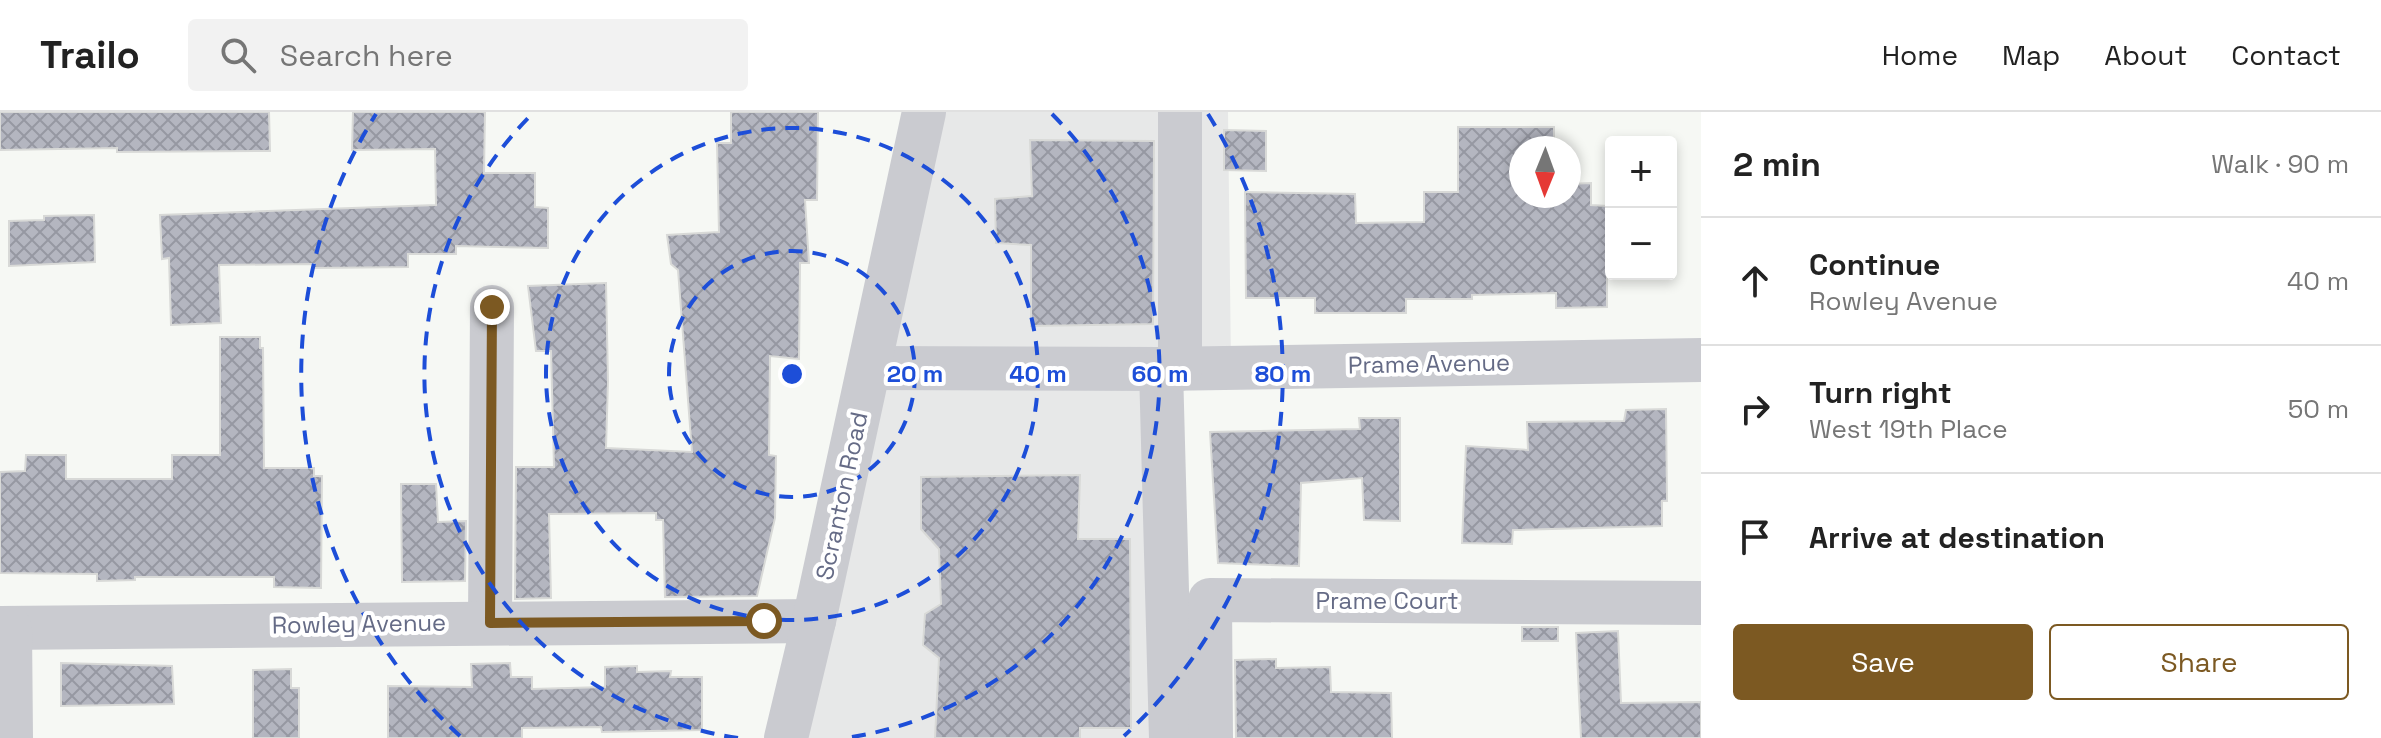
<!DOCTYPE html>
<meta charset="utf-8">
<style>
:root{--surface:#fff;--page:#f2f2f2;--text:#222;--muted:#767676;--line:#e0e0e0;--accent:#7c5922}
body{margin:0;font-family:"Space Grotesk",sans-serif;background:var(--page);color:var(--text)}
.controls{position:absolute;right:24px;top:24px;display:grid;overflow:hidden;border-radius:8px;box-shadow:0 4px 12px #0003}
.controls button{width:72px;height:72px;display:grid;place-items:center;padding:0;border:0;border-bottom:2px solid var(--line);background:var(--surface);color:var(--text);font:40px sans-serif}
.compass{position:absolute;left:1509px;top:24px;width:72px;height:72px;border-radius:50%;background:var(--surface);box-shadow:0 4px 12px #0003;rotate:181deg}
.stop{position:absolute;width:24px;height:24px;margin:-18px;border:6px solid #7c5922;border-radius:50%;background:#fff}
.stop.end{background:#7c5922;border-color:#fff;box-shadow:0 2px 8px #0008}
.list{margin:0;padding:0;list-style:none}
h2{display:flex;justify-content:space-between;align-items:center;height:104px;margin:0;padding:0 32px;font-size:34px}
h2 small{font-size:26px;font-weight:400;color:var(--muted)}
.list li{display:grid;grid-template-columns:52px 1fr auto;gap:24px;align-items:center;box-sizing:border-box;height:128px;padding:0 32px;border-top:2px solid var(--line)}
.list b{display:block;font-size:30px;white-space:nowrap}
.list p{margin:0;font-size:26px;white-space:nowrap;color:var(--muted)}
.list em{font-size:26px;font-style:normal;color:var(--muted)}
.actions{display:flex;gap:16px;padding:24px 32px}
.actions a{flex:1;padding:18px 0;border:2px solid var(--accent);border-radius:8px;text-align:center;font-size:28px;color:var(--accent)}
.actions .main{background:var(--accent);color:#fff}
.icon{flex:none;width:44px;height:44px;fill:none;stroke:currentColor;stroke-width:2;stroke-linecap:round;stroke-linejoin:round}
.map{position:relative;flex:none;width:1701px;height:626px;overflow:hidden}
header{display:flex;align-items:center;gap:48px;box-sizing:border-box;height:112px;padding:0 40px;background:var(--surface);border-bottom:2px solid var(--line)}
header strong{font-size:38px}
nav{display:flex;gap:44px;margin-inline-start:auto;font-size:28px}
.search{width:560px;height:72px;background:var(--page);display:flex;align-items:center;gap:20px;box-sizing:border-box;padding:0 28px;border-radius:8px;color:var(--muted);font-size:30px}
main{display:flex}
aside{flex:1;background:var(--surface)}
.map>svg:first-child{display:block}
.built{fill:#e7e8e8}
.building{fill:url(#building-cross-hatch);stroke:#d8d9d7;stroke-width:2}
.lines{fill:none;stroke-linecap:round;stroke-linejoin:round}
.minor{stroke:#cacbd0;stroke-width:44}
.route{stroke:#7c5922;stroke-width:10}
.ring{fill:none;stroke:#1d4ed8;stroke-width:4;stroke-dasharray:14 10}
.labels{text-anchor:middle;stroke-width:8;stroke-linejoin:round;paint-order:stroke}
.street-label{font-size:24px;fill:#656b86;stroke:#fff}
.centre{fill:#1d4ed8;stroke:#fff;stroke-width:4}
.ring-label{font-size:24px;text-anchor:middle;font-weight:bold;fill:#1d4ed8;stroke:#fff;stroke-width:8;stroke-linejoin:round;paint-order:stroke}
</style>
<header>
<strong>Trailo</strong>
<div class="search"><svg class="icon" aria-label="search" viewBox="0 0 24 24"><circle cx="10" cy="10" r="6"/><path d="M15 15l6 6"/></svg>Search here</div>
<nav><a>Home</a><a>Map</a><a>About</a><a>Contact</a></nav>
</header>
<main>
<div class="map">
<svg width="1701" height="626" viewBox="0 0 1701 626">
<defs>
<pattern id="building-cross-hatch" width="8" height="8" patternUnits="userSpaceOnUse" patternTransform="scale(2)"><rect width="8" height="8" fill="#b4b6c0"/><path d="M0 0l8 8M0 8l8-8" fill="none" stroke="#9698a2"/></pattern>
</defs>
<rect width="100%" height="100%" fill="#f6f8f4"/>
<polygon class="built" points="924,0 1228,0 1231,255 1162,257 1171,626 786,626"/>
<g class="building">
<polygon points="0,0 269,0 270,39 117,40 117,36 0,38"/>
<polygon points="353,0 485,0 484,61 535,61 535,95 548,96 548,136 456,134 456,142 408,142 408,155 314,156 314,152 219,153 221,211 171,213 169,146 162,147 160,103 436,93 435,37 352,38"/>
<polygon points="731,0 818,0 817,88 805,88 809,151 800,151 799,247 770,244 769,343 776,344 775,406 757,484 665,485 663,408 656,408 656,401 549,402 551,486 515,487 516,355 554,355 551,239 536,239 528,174 606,171 608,269 606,336 692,340 678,158 671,152 667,123 719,120 717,31 731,31"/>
<polygon points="1458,15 1554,15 1554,36 1521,36 1521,84 1569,84 1569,72 1591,71 1591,93 1607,94 1607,195 1556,196 1556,181 1472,183 1472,187 1406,187 1406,201 1315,201 1315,186 1246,186 1245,80 1355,82 1356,111 1424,110 1424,80 1458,80"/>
<polygon points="1224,18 1266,19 1266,59 1224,58"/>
<polygon points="1030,28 1154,29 1153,212 1031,214 1031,133 996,131 995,87 1032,84"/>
<polygon points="94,103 95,150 9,154 9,109 44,108 44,104"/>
<polygon points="220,225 260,225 260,236 263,236 264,356 314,356 314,364 322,364 321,476 274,475 274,465 135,465 135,468 97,469 97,462 0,461 0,360 25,359 26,343 66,343 66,367 172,367 172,343 220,343"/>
<polygon points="1666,297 1667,389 1662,389 1662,414 1513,418 1512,432 1462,431 1466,334 1528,338 1527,310 1624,309 1626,298"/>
<polygon points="1359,306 1400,306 1400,409 1364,408 1362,366 1301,371 1299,454 1218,451 1210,320 1360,317"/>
<polygon points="1080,363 1078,427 1130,427 1131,616 1080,616 1080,626 935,626 939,546 923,533 925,502 941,492 939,437 921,417 921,365"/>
<polygon points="401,372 436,372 438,410 466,409 465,469 402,470"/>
<rect x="1522" y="515" width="36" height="14"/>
<polygon points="1618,519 1621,591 1701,590 1701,626 1581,626 1576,521"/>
<polygon points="1276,547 1276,556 1330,555 1331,580 1391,581 1392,626 1236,626 1235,548"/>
<polygon points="61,551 172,554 174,592 61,594"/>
<polygon points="510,551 511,565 532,565 532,577 605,575 605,555 637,554 637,560 671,559 670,565 702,565 702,618 602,620 601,615 522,616 522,626 388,626 388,574 472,575 471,552"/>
<polygon points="291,557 291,576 299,576 299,626 253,626 253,558"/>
</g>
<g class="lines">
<g class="minor">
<polyline points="870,256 1161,257 1701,248"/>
<polyline points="1161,257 1171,626"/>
<polyline points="1180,257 1180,0"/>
<polyline points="490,511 492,195"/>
<polyline points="0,516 814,509"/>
<polyline points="10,516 11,626"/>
<polyline points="786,626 814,509 924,0"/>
<polyline points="1211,626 1210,488 1701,491"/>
</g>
</g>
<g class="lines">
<polyline class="route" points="492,195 490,511 764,509"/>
</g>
<g class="ring">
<circle cx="792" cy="262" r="123"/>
<circle cx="792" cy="262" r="246"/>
<path d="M738 626A368 368 0 0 1 532 2M1052 2A368 368 0 0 1 846 626"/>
<path d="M460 624A491 491 0 0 1 376 2M1208 2A491 491 0 0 1 1124 624"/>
</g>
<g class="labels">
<g class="street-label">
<text transform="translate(1429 252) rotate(-1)" y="8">Prame Avenue</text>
<text transform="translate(842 384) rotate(-78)" y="8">Scranton Road</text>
<text x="1387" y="497">Prame Court</text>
<text transform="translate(359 512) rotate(-1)" y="8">Rowley Avenue</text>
</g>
</g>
<circle cx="792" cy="262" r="12" class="centre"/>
<g class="ring-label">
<text x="915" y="270">20 m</text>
<text x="1038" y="270">40 m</text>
<text x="1160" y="270">60 m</text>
<text x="1283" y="270">80 m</text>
</g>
</svg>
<div class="controls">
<button>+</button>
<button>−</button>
</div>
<svg class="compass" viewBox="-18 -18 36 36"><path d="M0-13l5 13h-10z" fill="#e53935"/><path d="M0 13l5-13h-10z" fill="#767676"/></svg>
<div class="stop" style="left:764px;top:509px"></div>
<div class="stop end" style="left:492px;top:195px"></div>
</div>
<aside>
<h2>2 min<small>Walk · 90 m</small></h2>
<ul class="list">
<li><svg class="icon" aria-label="ahead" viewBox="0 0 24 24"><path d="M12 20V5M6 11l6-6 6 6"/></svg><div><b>Continue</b><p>Rowley Avenue</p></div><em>40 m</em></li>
<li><svg class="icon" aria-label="right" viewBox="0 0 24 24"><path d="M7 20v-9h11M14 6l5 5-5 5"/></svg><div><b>Turn right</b><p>West 19th Place</p></div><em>50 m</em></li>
<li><svg class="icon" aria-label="arrive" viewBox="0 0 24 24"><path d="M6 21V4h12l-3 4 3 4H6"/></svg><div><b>Arrive at destination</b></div></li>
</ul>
<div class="actions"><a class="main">Save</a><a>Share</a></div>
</aside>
</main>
